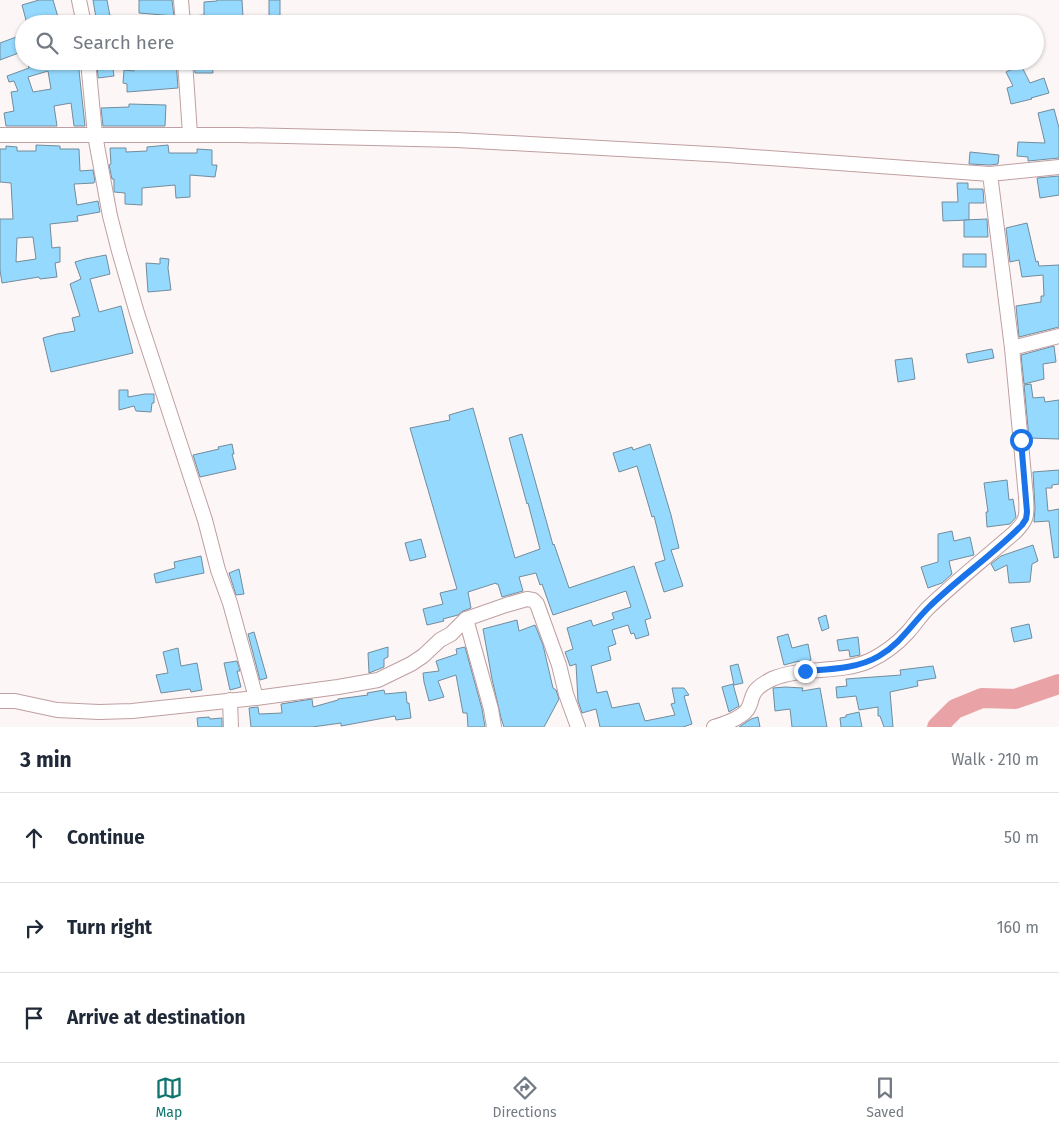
<!DOCTYPE html>
<meta charset="utf-8">
<style>
:root{--surface:#fff;--page:#f6f6f7;--text:#1f2937;--muted:#747a83;--line:#e0e1e3;--accent:#0f766e}
body{margin:0;font-family:"Fira Sans",sans-serif;background:var(--page);color:var(--text)}
.stop{position:absolute;width:15px;height:15px;margin:-11px;border:4px solid #1a73e8;border-radius:50%;background:#fff}
.stop.end{background:#1a73e8;border-color:#fff;box-shadow:0 1px 5px #0008}
.list{margin:0;padding:0;list-style:none}
h2{display:flex;justify-content:space-between;align-items:center;height:65px;margin:0;padding:0 20px;font-size:21px}
h2 small{font-size:16px;font-weight:400;color:var(--muted)}
.list li{display:grid;grid-template-columns:32px 1fr auto;gap:15px;align-items:center;box-sizing:border-box;height:90px;padding:0 20px;border-top:1px solid var(--line)}
.list b{display:block;font-size:19px;white-space:nowrap}
.list em{font-size:16px;font-style:normal;color:var(--muted)}
.icon{flex:none;width:28px;height:28px;fill:none;stroke:currentColor;stroke-width:2;stroke-linecap:round;stroke-linejoin:round}
.map{position:relative;flex:none;width:1059px;height:727px;overflow:hidden}
.search{position:absolute;background:var(--surface);box-shadow:0 1px 4px #0004;left:15px;right:15px;top:15px;height:55px;display:flex;align-items:center;gap:12px;box-sizing:border-box;padding:0 18px;border-radius:28px;color:var(--muted);font-size:19px}
.sheet{height:335px;background:var(--surface)}
nav{display:flex;justify-content:space-around;align-items:center;box-sizing:border-box;height:70px;border-top:1px solid var(--line);background:var(--surface);font-size:14px;color:var(--muted)}
nav a{display:grid;justify-items:center;gap:2px}
nav .on{color:var(--accent)}
.map>svg:first-child{display:block}
.lines{fill:none;stroke-linecap:round;stroke-linejoin:round}
.river{stroke:#e9a2a6;stroke-width:20}
.building{fill:#95d9fe;stroke:#728c9b;fill-rule:evenodd}
.minor-casing{stroke:#bf9fa1;stroke-width:16}
.minor{stroke:#fff;stroke-width:14}
.route{stroke:#1a73e8;stroke-width:6}
</style>
<div class="map">
<svg width="1059" height="727" viewBox="0 0 1059 727">
<rect width="100%" height="100%" fill="#fdf6f6"/>
<g class="lines">
<polyline class="river" points="937,727 955,709 982,698 1015,699 1059,684"/>
</g>
<g class="building">
<polygon points="39,0 53,0 60,24 27,24 22,5"/>
<polygon points="93,0 107,0 110,16 96,18"/>
<polygon points="139,0 172,0 174,16 139,13"/>
<polygon points="217,0 242,0 243,17 213,18 213,24 192,24 191,16 204,15 204,2 217,1"/>
<rect x="269" y="0" width="11" height="17"/>
<polygon points="19,36 24,48 24,51 0,60 0,43"/>
<path d="M40,61H78L85,126H74L71,103L54,106L57,126H6L4,113L14,111L11,92L18,91L14,81L9,82L7,76L29,68L28,64ZM48,71L51,89L33,92L28,77Z"/>
<polygon points="135,61 176,61 178,88 127,92 127,84 123,83 124,70 134,71"/>
<polygon points="194,61 212,61 213,73 195,73"/>
<polygon points="112,62 114,76 98,78 97,64"/>
<polygon points="1021,65 1030,83 1044,78 1049,93 1031,98 1032,99 1011,104 1007,88 1013,86 1006,72"/>
<polygon points="129,104 166,105 165,126 103,126 101,108 129,107"/>
<polygon points="1054,109 1059,128 1059,158 1028,161 1028,157 1017,156 1018,142 1045,143 1038,113"/>
<path d="M36,145L60,146V149H79L80,171L93,170L95,181L94,183L74,184L77,205L98,201L100,212L77,216L78,221L50,224L52,248L60,247V262L55,263L57,277L40,279L39,277L2,283L0,270V219H13L11,183L0,182V149H6V146L17,147V151H36ZM33,237L36,259L16,262L17,238Z"/>
<polygon points="168,145 169,153 197,153 197,149 212,150 212,165 217,165 215,177 190,175 190,197 176,198 175,185 142,188 142,205 125,204 125,193 114,192 114,179 112,179 109,165 111,164 110,148 126,148 126,152 147,151 147,147"/>
<polygon points="970,152 999,155 998,164 990,165 969,164"/>
<polygon points="1059,176 1059,195 1040,198 1037,178"/>
<polygon points="957,183 968,183 968,189 983,189 984,203 969,203 969,220 943,221 942,202 958,202"/>
<polygon points="987,219 988,237 964,237 964,220"/>
<polygon points="1027,223 1036,262 1038,261 1039,266 1059,265 1059,327 1019,337 1016,306 1041,302 1041,296 1044,296 1043,275 1022,277 1019,260 1010,262 1006,228"/>
<rect x="963" y="254" width="23" height="13"/>
<polygon points="106,255 110,274 90,279 99,312 121,306 133,353 51,372 43,338 57,334 75,331 72,318 80,316 70,284 81,279 75,262 85,259"/>
<polygon points="160,258 169,259 168,268 171,290 148,292 146,263 160,264"/>
<polygon points="1054,346 1056,362 1043,364 1044,379 1024,384 1021,355"/>
<polygon points="992,349 994,358 968,363 966,354"/>
<polygon points="912,358 915,379 898,382 895,360"/>
<polygon points="1031,384 1033,398 1044,397 1045,402 1059,400 1059,439 1029,438 1024,385"/>
<polygon points="119,390 128,390 128,397 145,394 154,394 154,403 152,403 151,412 136,411 134,406 119,410"/>
<polygon points="473,408 515,558 540,549 528,503 527,504 509,438 522,434 553,545 554,544 569,588 634,566 651,618 645,620 649,635 636,639 634,633 631,634 628,625 612,630 616,644 608,647 611,660 591,666 597,693 607,691 612,708 639,703 645,721 675,715 671,704 675,703 672,688 684,688 689,695 684,696 692,724 683,727 600,727 596,709 582,713 578,701 576,664 570,666 565,652 573,649 567,628 591,620 593,626 614,619 612,613 631,607 626,591 553,615 542,584 540,585 536,573 519,577 523,591 502,597 498,584 496,584 496,583 468,592 471,608 463,611 458,615 443,619 444,621 427,625 423,609 443,604 440,593 457,589 410,428 450,420 449,415"/>
<polygon points="232,444 234,454 232,454 236,469 200,477 193,455 219,449 218,447"/>
<polygon points="650,444 671,515 679,548 671,550 683,586 664,592 655,563 665,560 654,516 652,517 637,466 619,472 613,453 632,447 633,450"/>
<polygon points="1059,470 1059,484 1052,485 1052,488 1046,488 1048,511 1059,509 1059,557 1054,558 1049,521 1034,522 1035,508 1033,472"/>
<polygon points="1007,480 1009,500 1013,499 1016,517 1010,524 987,527 986,512 988,512 984,483"/>
<polygon points="952,531 954,541 970,537 974,555 949,561 952,574 942,583 928,588 921,567 938,562 938,534"/>
<polygon points="421,539 426,557 410,561 405,543"/>
<polygon points="1033,545 1038,561 1032,564 1030,582 1009,583 1007,565 995,571 991,564 1001,556"/>
<polygon points="201,556 204,573 156,583 154,574 175,568 174,562"/>
<polygon points="239,569 244,594 236,595 229,573"/>
<polygon points="826,615 829,628 822,631 818,618"/>
<polygon points="517,620 519,631 535,625 543,645 553,688 556,690 559,699 544,727 504,727 501,718 492,679 483,629"/>
<polygon points="1029,624 1032,638 1014,642 1011,628"/>
<polygon points="254,632 267,678 260,680 248,634"/>
<polygon points="788,634 792,648 808,644 811,660 800,663 799,661 784,665 777,637"/>
<polygon points="858,637 860,655 850,657 849,650 839,651 837,640"/>
<polygon points="388,647 388,657 384,659 384,667 369,673 368,653"/>
<polygon points="465,647 482,709 485,727 468,727 467,713 463,713 456,675 438,681 444,697 429,701 424,682 423,673 439,671 436,661 457,654 456,649"/>
<polygon points="178,648 181,666 197,663 202,690 191,692 190,689 161,693 156,675 168,673 163,652"/>
<polygon points="237,661 240,671 237,671 241,687 230,690 224,663"/>
<polygon points="738,664 743,683 734,685 730,666"/>
<polygon points="933,666 936,678 917,681 918,686 890,692 893,727 884,727 880,716 878,716 878,707 859,710 856,696 837,698 836,687 847,686 846,679 901,675 900,670"/>
<polygon points="733,684 739,706 729,712 722,687"/>
<polygon points="785,687 803,688 802,691 820,688 827,727 792,727 790,709 775,711 773,688"/>
<polygon points="384,690 385,694 406,692 407,703 409,703 411,718 396,720 395,716 341,726 341,723 312,727 251,727 249,708 258,707 259,714 282,713 281,704 312,699 313,707 338,700 338,699 368,695 367,693"/>
<polygon points="859,712 862,727 841,727 840,718 846,717 846,715"/>
<polygon points="209,717 210,719 222,718 222,727 198,727 197,718"/>
<polygon points="758,717 760,727 739,727 751,719"/>
</g>
<g class="lines">
<g class="minor-casing">
<g id="minor">
<polyline points="79,0 84,24"/>
<polyline points="181,0 183,24"/>
<polyline points="185,61 190,134"/>
<path d="M0,135H238L457,140L727,155L990,174L1012,348L1026,497C1027,516 1028,519 1014,533C985,558 955,582 928,608C921,615 915,624 908,632C897,644 884,654 869,661C838,674 803,666 772,679C766,682 757,687 754,693C751,698 751,705 747,710C740,719 724,724 714,727"/>
<polyline points="990,174 1059,167"/>
<polyline points="1012,348 1059,336"/>
<polyline points="466,619 491,709 494,727"/>
<polyline points="256,698 338,687 378,680 411,664 423,656 440,640 451,634 466,619 506,605 527,599 533,600 537,604 559,665 566,694 578,727"/>
<polyline points="230,700 231,727"/>
<polyline points="0,701 15,701 57,710 99,712 132,711 256,698 230,603 218,570 205,520 137,313 119,251 110,216 95,135 88,61"/>
</g>
</g>
<use href="#minor" class="minor"/>
</g>
<g class="lines">
<path class="route" d="M805,671C830,669 857,669 879,656C900,644 911,625 928,608C957,579 993,555 1022,525L1026,519L1027,512L1021,440"/>
</g>
</svg>
<div class="stop" style="left:1021px;top:440px"></div>
<div class="stop end" style="left:805px;top:671px"></div>
<div class="search"><svg class="icon" aria-label="search" viewBox="0 0 24 24"><circle cx="10" cy="10" r="6"/><path d="M15 15l6 6"/></svg>Search here</div>
</div>
<section class="sheet">
<h2>3 min<small>Walk · 210 m</small></h2>
<ul class="list">
<li><svg class="icon" aria-label="ahead" viewBox="0 0 24 24"><path d="M12 20V5M6 11l6-6 6 6"/></svg><div><b>Continue</b></div><em>50 m</em></li>
<li><svg class="icon" aria-label="right" viewBox="0 0 24 24"><path d="M7 20v-9h11M14 6l5 5-5 5"/></svg><div><b>Turn right</b></div><em>160 m</em></li>
<li><svg class="icon" aria-label="arrive" viewBox="0 0 24 24"><path d="M6 21V4h12l-3 4 3 4H6"/></svg><div><b>Arrive at destination</b></div></li>
</ul>
</section>
<nav>
<a class="on"><svg class="icon" aria-label="map" viewBox="0 0 24 24"><path d="M3 6l6-2 6 2 6-2v14l-6 2-6-2-6 2zM9 4v14M15 6v14"/></svg>Map</a>
<a><svg class="icon" aria-label="directions" viewBox="0 0 24 24"><path d="M12 3l9 9-9 9-9-9zM9 14v-3h6M13 9l2 2-2 2"/></svg>Directions</a>
<a><svg class="icon" aria-label="saved" viewBox="0 0 24 24"><path d="M7 4h10v16l-5-4-5 4z"/></svg>Saved</a>
</nav>
